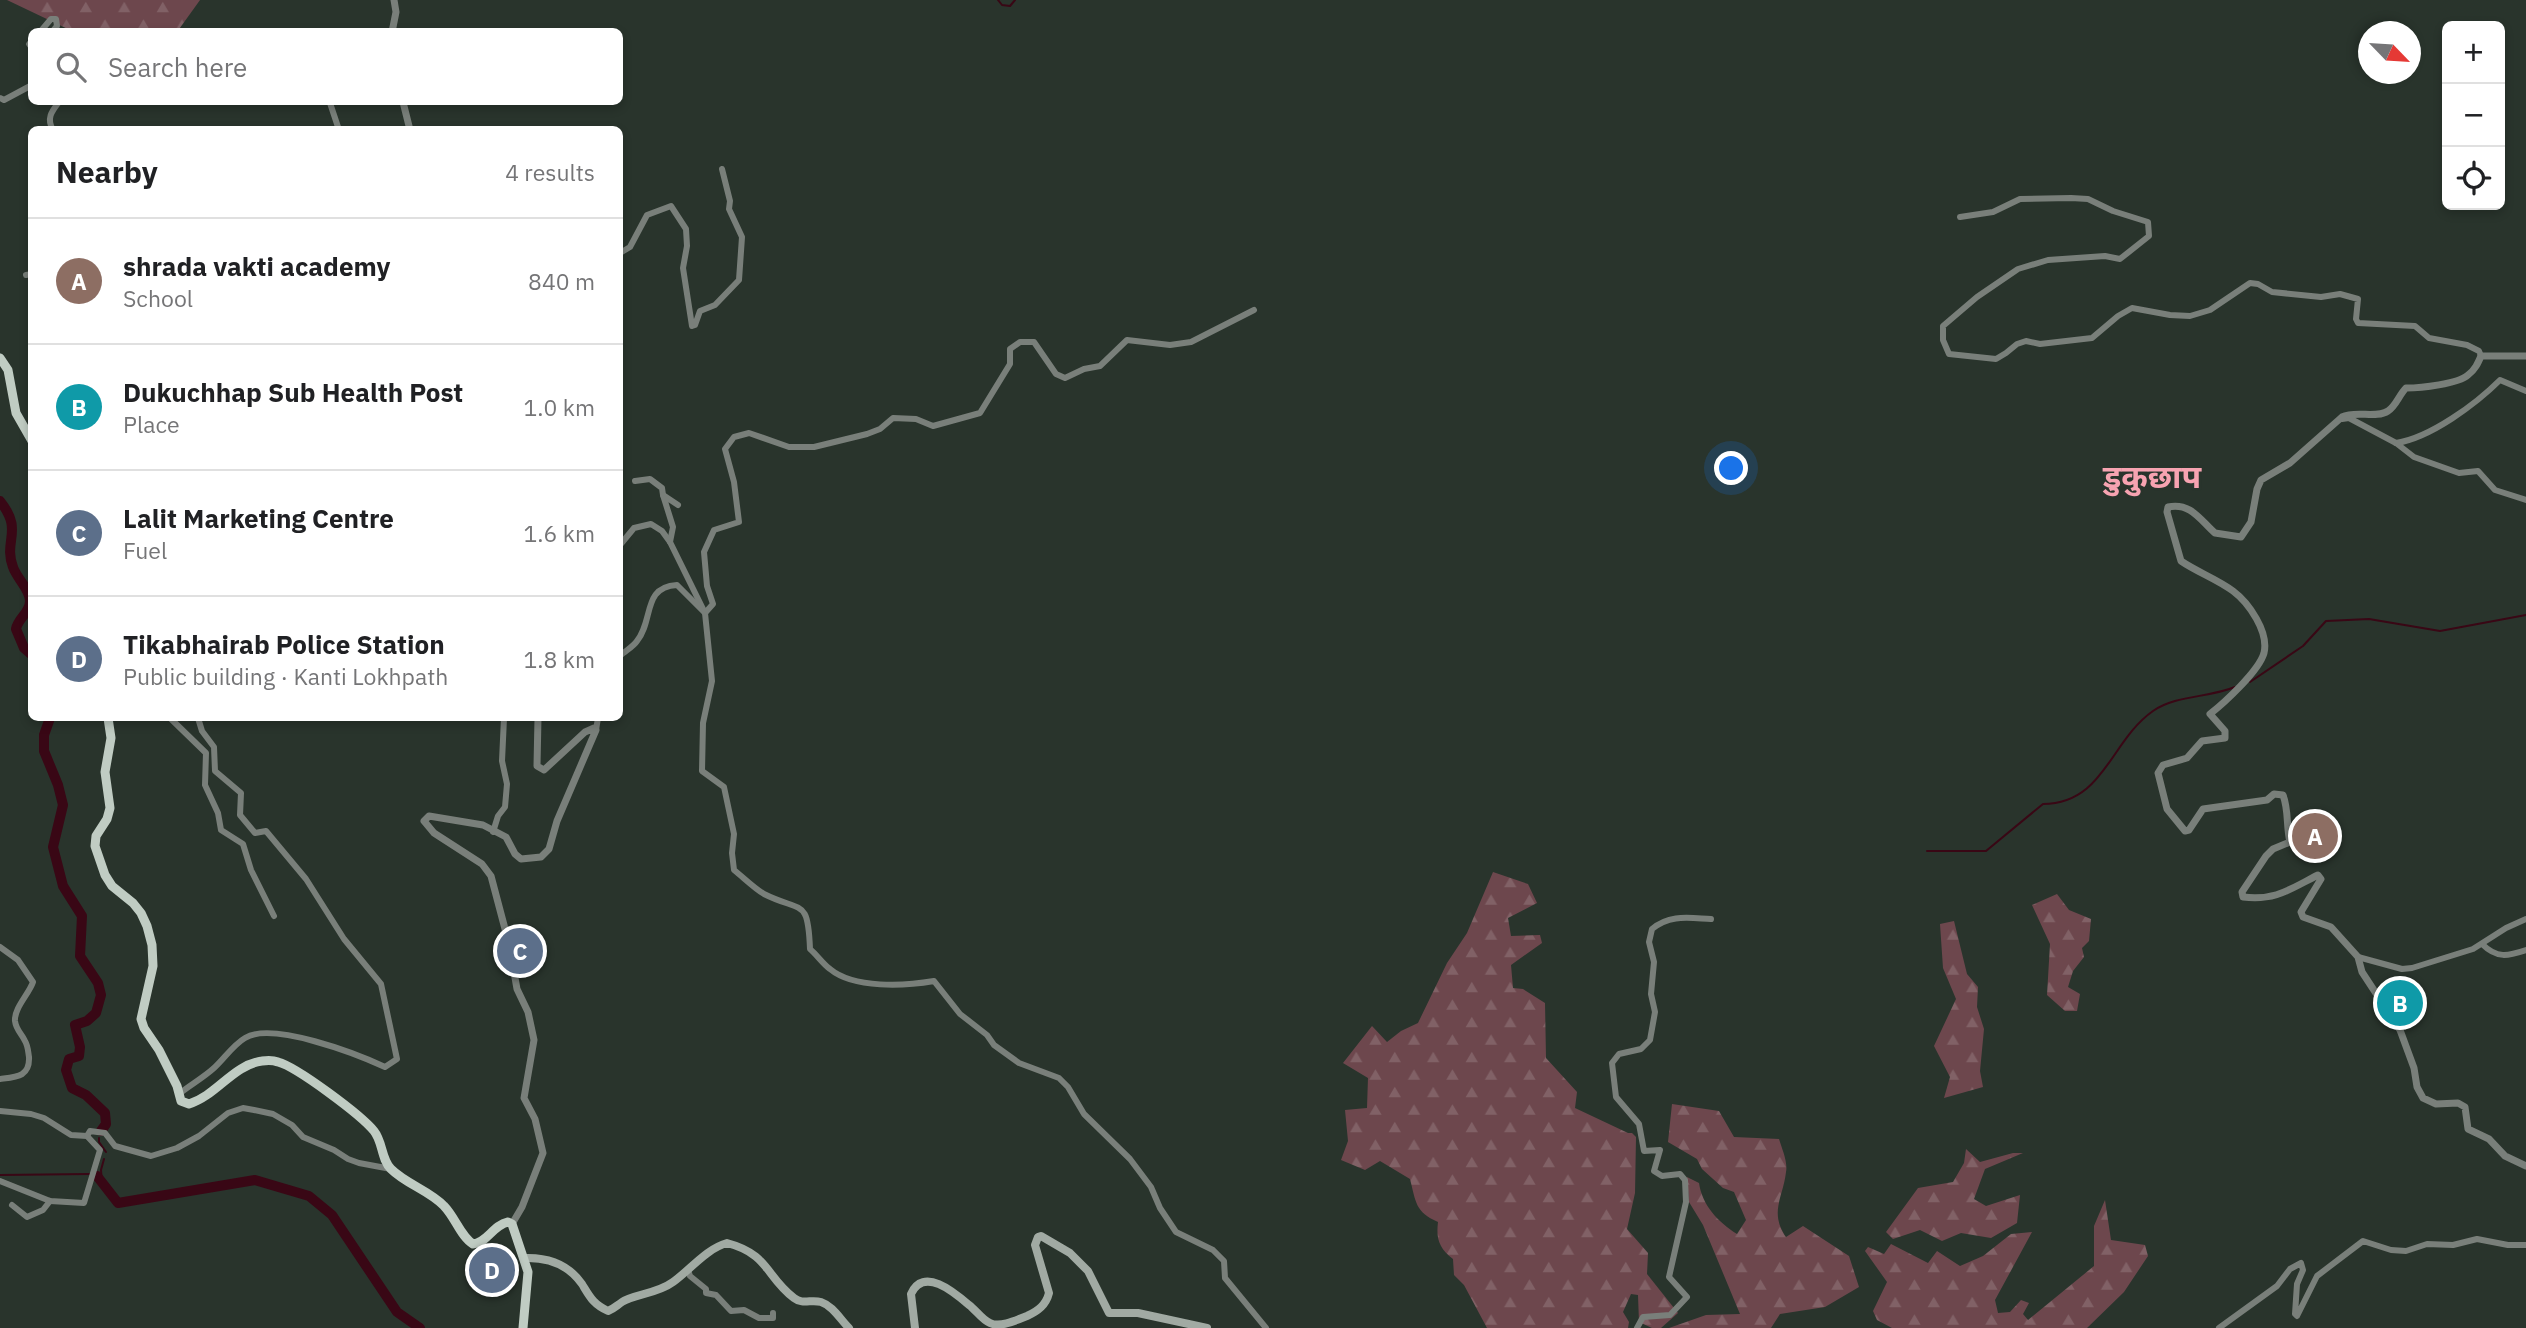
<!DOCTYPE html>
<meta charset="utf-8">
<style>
:root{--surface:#fff;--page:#f2f2f2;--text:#202124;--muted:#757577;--line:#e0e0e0;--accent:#7f5760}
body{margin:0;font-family:"IBM Plex Sans","Noto Sans Devanagari",sans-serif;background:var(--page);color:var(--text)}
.controls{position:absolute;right:21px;top:21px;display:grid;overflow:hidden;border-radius:10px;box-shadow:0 4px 10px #0003}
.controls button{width:63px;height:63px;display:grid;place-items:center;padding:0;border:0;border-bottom:2px solid var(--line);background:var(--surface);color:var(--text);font:35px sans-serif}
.compass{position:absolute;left:2358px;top:21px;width:63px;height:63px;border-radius:50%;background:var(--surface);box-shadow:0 4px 10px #0003;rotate:115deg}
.you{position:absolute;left:1732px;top:469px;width:24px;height:24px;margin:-18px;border:5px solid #fff;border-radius:50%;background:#1a73e8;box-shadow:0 0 0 10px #1a73e833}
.badge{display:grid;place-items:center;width:46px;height:46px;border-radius:50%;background:var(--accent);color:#fff;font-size:23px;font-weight:700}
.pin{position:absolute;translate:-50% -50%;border:4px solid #fff;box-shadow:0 2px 7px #0006}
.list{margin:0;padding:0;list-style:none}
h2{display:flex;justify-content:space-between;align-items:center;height:91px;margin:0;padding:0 28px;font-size:30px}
h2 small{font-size:23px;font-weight:400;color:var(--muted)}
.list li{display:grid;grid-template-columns:46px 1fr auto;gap:21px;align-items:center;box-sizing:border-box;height:126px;padding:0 28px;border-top:2px solid var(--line)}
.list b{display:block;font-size:26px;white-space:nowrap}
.list p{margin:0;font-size:23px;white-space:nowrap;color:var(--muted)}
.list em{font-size:23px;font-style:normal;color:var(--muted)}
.icon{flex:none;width:38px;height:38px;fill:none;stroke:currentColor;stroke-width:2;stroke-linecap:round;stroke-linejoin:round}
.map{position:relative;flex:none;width:2526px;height:1328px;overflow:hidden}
.search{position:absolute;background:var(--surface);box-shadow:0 4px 10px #0003;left:28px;top:28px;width:595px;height:77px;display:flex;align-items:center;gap:18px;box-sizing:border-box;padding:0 24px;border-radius:10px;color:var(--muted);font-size:26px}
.panel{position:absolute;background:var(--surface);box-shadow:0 4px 10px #0003;left:28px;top:126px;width:595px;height:595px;border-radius:10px}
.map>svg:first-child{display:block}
.forest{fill:url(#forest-firs)}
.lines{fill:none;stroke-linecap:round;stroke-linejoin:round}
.stream{stroke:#390715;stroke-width:2}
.river{stroke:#390715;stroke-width:10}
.minor{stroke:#797f7a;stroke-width:6}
.tertiary{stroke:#797f7a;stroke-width:7}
.secondary{stroke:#a1aaa3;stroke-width:8}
.primary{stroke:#c0ccc3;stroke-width:9}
.labels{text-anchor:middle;stroke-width:5;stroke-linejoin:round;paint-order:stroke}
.district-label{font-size:32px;font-weight:bold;fill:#f7a3b1;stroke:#29342c}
</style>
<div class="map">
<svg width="2526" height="1328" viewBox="0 0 2526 1328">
<defs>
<pattern id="forest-firs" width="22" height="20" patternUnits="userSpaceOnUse" patternTransform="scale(1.75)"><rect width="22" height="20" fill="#6d474d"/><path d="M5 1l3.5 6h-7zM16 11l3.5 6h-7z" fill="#816166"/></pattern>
</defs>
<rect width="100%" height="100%" fill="#29342c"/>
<g class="forest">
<polygon points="7,0 200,0 177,32 72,31"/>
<path d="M1493,872L1528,884L1537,903L1508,918L1511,936L1540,935L1542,943L1511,965L1513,988L1523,989L1545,1003L1546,1058L1577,1092L1575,1108L1628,1133H1632L1636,1137L1635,1193L1627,1229L1648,1253L1647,1274L1678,1313L1661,1328H1652L1639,1322L1638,1295L1631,1294L1623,1312L1629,1322L1628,1328H1487L1464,1285L1454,1275L1453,1259C1439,1248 1436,1239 1438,1222C1415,1212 1416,1202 1410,1179L1380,1161L1365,1170L1341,1160L1348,1141L1345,1110L1367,1108L1368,1078L1343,1063L1372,1026L1387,1042L1401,1031L1418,1023L1447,963L1467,933Z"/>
<polygon points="2057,894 2069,910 2091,919 2089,941 2082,948 2084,957 2073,971 2068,987 2080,994 2077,1011 2065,1011 2047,995 2050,944 2032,905"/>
<polygon points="1954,921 1967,974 1978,987 1977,1007 1984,1029 1980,1071 1983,1087 1944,1098 1950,1077 1934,1046 1956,999 1943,968 1940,924"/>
<path d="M1672,1104L1719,1111L1734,1137L1779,1139C1782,1149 1788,1162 1786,1172C1783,1198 1769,1212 1786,1237L1803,1226L1849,1256L1859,1287L1825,1307L1780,1314L1771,1328H1669L1706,1315L1740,1314L1703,1225L1689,1202L1687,1177L1699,1183C1702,1205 1718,1222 1737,1234L1746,1220L1734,1192L1723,1188L1702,1169L1697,1159L1668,1142Z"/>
<polygon points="1966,1149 1980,1162 2013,1153 2023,1153 1985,1169 1974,1199 1986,1206 2020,1195 2017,1223 1991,1238 1961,1233 1942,1241 1920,1230 1893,1239 1886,1232 1918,1188 1953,1182 1964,1163"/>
<polygon points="2105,1200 2111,1240 2145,1245 2148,1256 2124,1292 2087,1328 1892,1328 1877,1320 1873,1311 1887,1282 1865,1251 1868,1247 1884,1254 1891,1244 1928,1263 1937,1251 1960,1266 1983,1256 2011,1234 2032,1232 1995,1300 1998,1313 2010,1312 2021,1300 2029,1303 2023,1314 2028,1320 2094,1266 2094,1226"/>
</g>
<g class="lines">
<g class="stream">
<polyline points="998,0 1002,5 1010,6 1015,0"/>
<polyline points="2250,682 2303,646 2326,621 2369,619 2440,631 2526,615"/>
<path d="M1927,851H1986L2043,804C2104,804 2110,741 2153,711C2176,695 2208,698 2235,687"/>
<polyline points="99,1138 99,1142 106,1152"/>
<polyline points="0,1175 90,1174"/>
<polyline points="102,1183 101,1170 104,1159"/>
</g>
<g class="river">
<path d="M0,501C24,531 3,540 13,567C17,579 30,589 30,601C30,613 18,618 16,629L24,648L32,655"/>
<polyline points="50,718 44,735 44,751 58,785 63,805 53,847 63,886 82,916 80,956 98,983 101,995 96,1013 87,1021 75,1025 80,1047 79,1056 69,1059 66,1070 72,1088 86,1095 105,1113 106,1124 101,1131"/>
<polyline points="97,1176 118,1203 255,1180 309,1196 332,1215 397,1312 420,1328"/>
</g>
<g class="minor">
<polyline points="40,32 51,19 56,19 57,26 52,32"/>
<polyline points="32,41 29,44 32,48"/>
<polyline points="0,98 4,100 32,85"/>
<polyline points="330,103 339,130"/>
<path d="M53,130C46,118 52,111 59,102"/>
<polyline points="1960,217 1993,212 2020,199 2071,198 2088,199 2113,211 2148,222 2149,236 2120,259 2105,256 2048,260 2018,269 1977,297 1943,326 1943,340 1949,354 1996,359 2006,353 2017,344 2026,341 2040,344 2092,338 2118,316 2132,308 2170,315 2190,316 2210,310 2250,283 2258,284 2272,292 2321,297 2340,294 2358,299 2356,319 2358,323 2415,326 2429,338 2467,345 2479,351 2481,356"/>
<polyline points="620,253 630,247 647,215 671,206 686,229 687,246 683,268 692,326 695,325 700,311 715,305 739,280 742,237 729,209 730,201 722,169"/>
<polyline points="26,275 32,274"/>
<polyline points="2342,419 2349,418 2396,443 2414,457 2459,473 2478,471 2495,490 2526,500"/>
<path d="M2396,443C2430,438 2476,404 2500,380L2526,391"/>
<polyline points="635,481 650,479 662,488 663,495"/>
<polyline points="670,542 673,527 663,495 678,505"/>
<path d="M620,545L634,528L651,524L662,531L670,542L705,613L712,681L703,723L702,771L724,787L734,834L732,853L734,870C744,878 754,888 764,894C802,913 808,897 810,949C817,955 823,964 830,969C854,989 905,986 934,981L960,1014L987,1035L994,1045L1019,1063L1059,1078L1068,1087L1084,1114L1130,1159L1151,1187L1160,1208L1176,1232L1213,1250L1224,1261L1225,1278L1266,1328"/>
<path d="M620,656C625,651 633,647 637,641C654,620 642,587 677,585L705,613L713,604L707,586L704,552L714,530L739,522L734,482L725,449L734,437L749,433L789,447H814L867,434L880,429L893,418L916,419L933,426L980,413L1010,364V349L1020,342H1034L1056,374L1065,378L1084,369L1100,366L1127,340L1170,345L1191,342L1254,310"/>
<polyline points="170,718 206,753 205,785 218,813 221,830 243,844 251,870 274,916"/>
<polyline points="596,730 598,718"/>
<polyline points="493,832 498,816 505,807 507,784 502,761 504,718"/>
<path d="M2482,944C2497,959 2508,956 2526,950"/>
<path d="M0,947L18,960L33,982C29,994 14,1008 15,1021C16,1030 22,1034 25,1041C28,1046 28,1051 29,1057C30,1077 16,1077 0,1079"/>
<polyline points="2358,957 2402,969 2412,968 2473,949 2506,928 2526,919"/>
<path d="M179,1094C190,1085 203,1078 214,1068C224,1059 233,1045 245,1038C272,1021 357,1054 385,1067L397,1059L381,984L344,939L306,879L266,831L255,833L240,815L241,793L215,771L214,747L202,731L198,718"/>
<polyline points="0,1111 31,1114 44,1118 71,1135 87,1136 100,1150 84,1203 50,1201 0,1181"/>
<polyline points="87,1136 90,1131 105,1133 115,1146 151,1156 177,1148 199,1136 228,1113 243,1108 254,1110 273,1114 292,1125 303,1137 334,1150 348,1159 359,1163 391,1169"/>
<polyline points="12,1205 27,1217 43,1210 50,1201"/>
<polyline points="688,1270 690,1276 706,1289 706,1293 716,1295 731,1311 744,1310 759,1318 773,1318 773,1313"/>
<path d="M1637,1328L1643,1317L1670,1315L1687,1297L1669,1277L1686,1202L1685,1180L1680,1174L1662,1176L1654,1171L1660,1150L1644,1151L1639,1124L1616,1097L1612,1063L1619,1054L1641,1049L1650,1040L1655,1012L1651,994L1654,962L1649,942L1652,929C1670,914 1689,918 1711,919"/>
<polyline points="2219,1328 2277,1286 2290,1269 2301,1263 2303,1270 2297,1284 2295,1314 2297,1316 2317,1276 2363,1241 2391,1250 2406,1251 2427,1244 2453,1245 2477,1239 2508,1245 2526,1245"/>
</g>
<g class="tertiary">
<polyline points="392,32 396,12 394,0"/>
<polyline points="403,102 410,130"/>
<path d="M2526,356H2481C2478,363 2475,370 2468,375C2458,384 2421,388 2406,388C2399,395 2396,406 2388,411C2376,419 2356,410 2342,417L2290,463L2261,480L2257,489L2251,522L2241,537L2215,533C2201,521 2191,502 2168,507L2167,512L2181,561C2197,572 2217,579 2233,591C2249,603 2269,632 2264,653C2259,671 2224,703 2210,714L2225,731V738L2202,741L2187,758L2163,765L2158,773L2167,809L2185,831L2189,830L2203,809L2267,800L2274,794L2283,795C2289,811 2286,826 2290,842L2273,849L2266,856L2242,892L2243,897C2276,901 2290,889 2318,875L2321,879L2301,912L2303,917L2331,927L2358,957L2362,972L2400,1030L2414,1068L2417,1087L2423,1098L2436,1104L2458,1103L2465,1107L2468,1129L2489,1139L2505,1156L2526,1166"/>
<polyline points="512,1224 522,1207 543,1153 535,1119 524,1098 534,1040 528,1012 517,989 509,944 491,876 482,864 434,833 424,821 429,816 483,825 506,837 515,854 521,859 541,857 549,849 557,821 596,730 594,728 585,732 544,770 537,766 538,718"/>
</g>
<g class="secondary">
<path d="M524,1258C547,1257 568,1264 582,1284C590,1297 593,1304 608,1311C615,1308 616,1306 622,1302C634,1294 657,1294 673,1282C691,1269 706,1249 727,1243C769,1254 766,1277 794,1298C803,1305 811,1299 821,1302C833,1306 840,1319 849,1328"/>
<path d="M915,1328L911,1294C923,1266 954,1292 969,1305C976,1310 982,1320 990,1323C1000,1328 1017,1320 1027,1316C1038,1311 1046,1305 1049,1293L1035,1245L1038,1237L1041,1236L1070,1253L1088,1271L1109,1313H1138L1207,1328"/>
</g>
<g class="primary">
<polyline points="0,358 8,370 16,413 32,441"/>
<path d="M108,718L111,738L105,772L110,808L107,819L96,836L95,846L105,875L112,886L133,903L141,913L147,926L152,945L153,966L141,1019L144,1028L159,1050L177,1086L181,1101L189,1104C217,1095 233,1065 262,1061C268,1060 273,1060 278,1062C297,1067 361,1115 374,1131C383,1142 381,1159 391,1169C406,1184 430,1191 444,1206C455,1217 461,1237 473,1244C487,1243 493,1225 508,1222L512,1224L528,1272L523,1328"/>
</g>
</g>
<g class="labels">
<g class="district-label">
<text x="2152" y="488">डुकुछाप</text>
</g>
</g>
</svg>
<div class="controls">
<button>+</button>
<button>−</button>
<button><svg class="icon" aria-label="locate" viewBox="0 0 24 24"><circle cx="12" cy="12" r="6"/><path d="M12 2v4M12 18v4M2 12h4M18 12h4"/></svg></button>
</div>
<svg class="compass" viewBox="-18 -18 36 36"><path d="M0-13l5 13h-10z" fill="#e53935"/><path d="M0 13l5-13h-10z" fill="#757577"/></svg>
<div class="you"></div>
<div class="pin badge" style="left:2315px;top:836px;background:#8d6e63">A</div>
<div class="pin badge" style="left:2400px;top:1003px;background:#0f9aa8">B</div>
<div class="pin badge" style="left:520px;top:951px;background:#5c6f8a">C</div>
<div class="pin badge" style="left:492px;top:1270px;background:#5c6f8a">D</div>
<div class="search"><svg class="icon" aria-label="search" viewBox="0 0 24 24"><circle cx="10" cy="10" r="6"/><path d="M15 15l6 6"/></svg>Search here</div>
<section class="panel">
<h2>Nearby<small>4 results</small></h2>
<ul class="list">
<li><span class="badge" style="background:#8d6e63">A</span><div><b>shrada vakti academy</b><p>School</p></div><em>840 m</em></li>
<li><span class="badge" style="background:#0f9aa8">B</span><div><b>Dukuchhap Sub Health Post</b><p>Place</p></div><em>1.0 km</em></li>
<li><span class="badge" style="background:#5c6f8a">C</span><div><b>Lalit Marketing Centre</b><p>Fuel</p></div><em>1.6 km</em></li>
<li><span class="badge" style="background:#5c6f8a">D</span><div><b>Tikabhairab Police Station</b><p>Public building · Kanti Lokhpath</p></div><em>1.8 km</em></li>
</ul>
</section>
</div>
